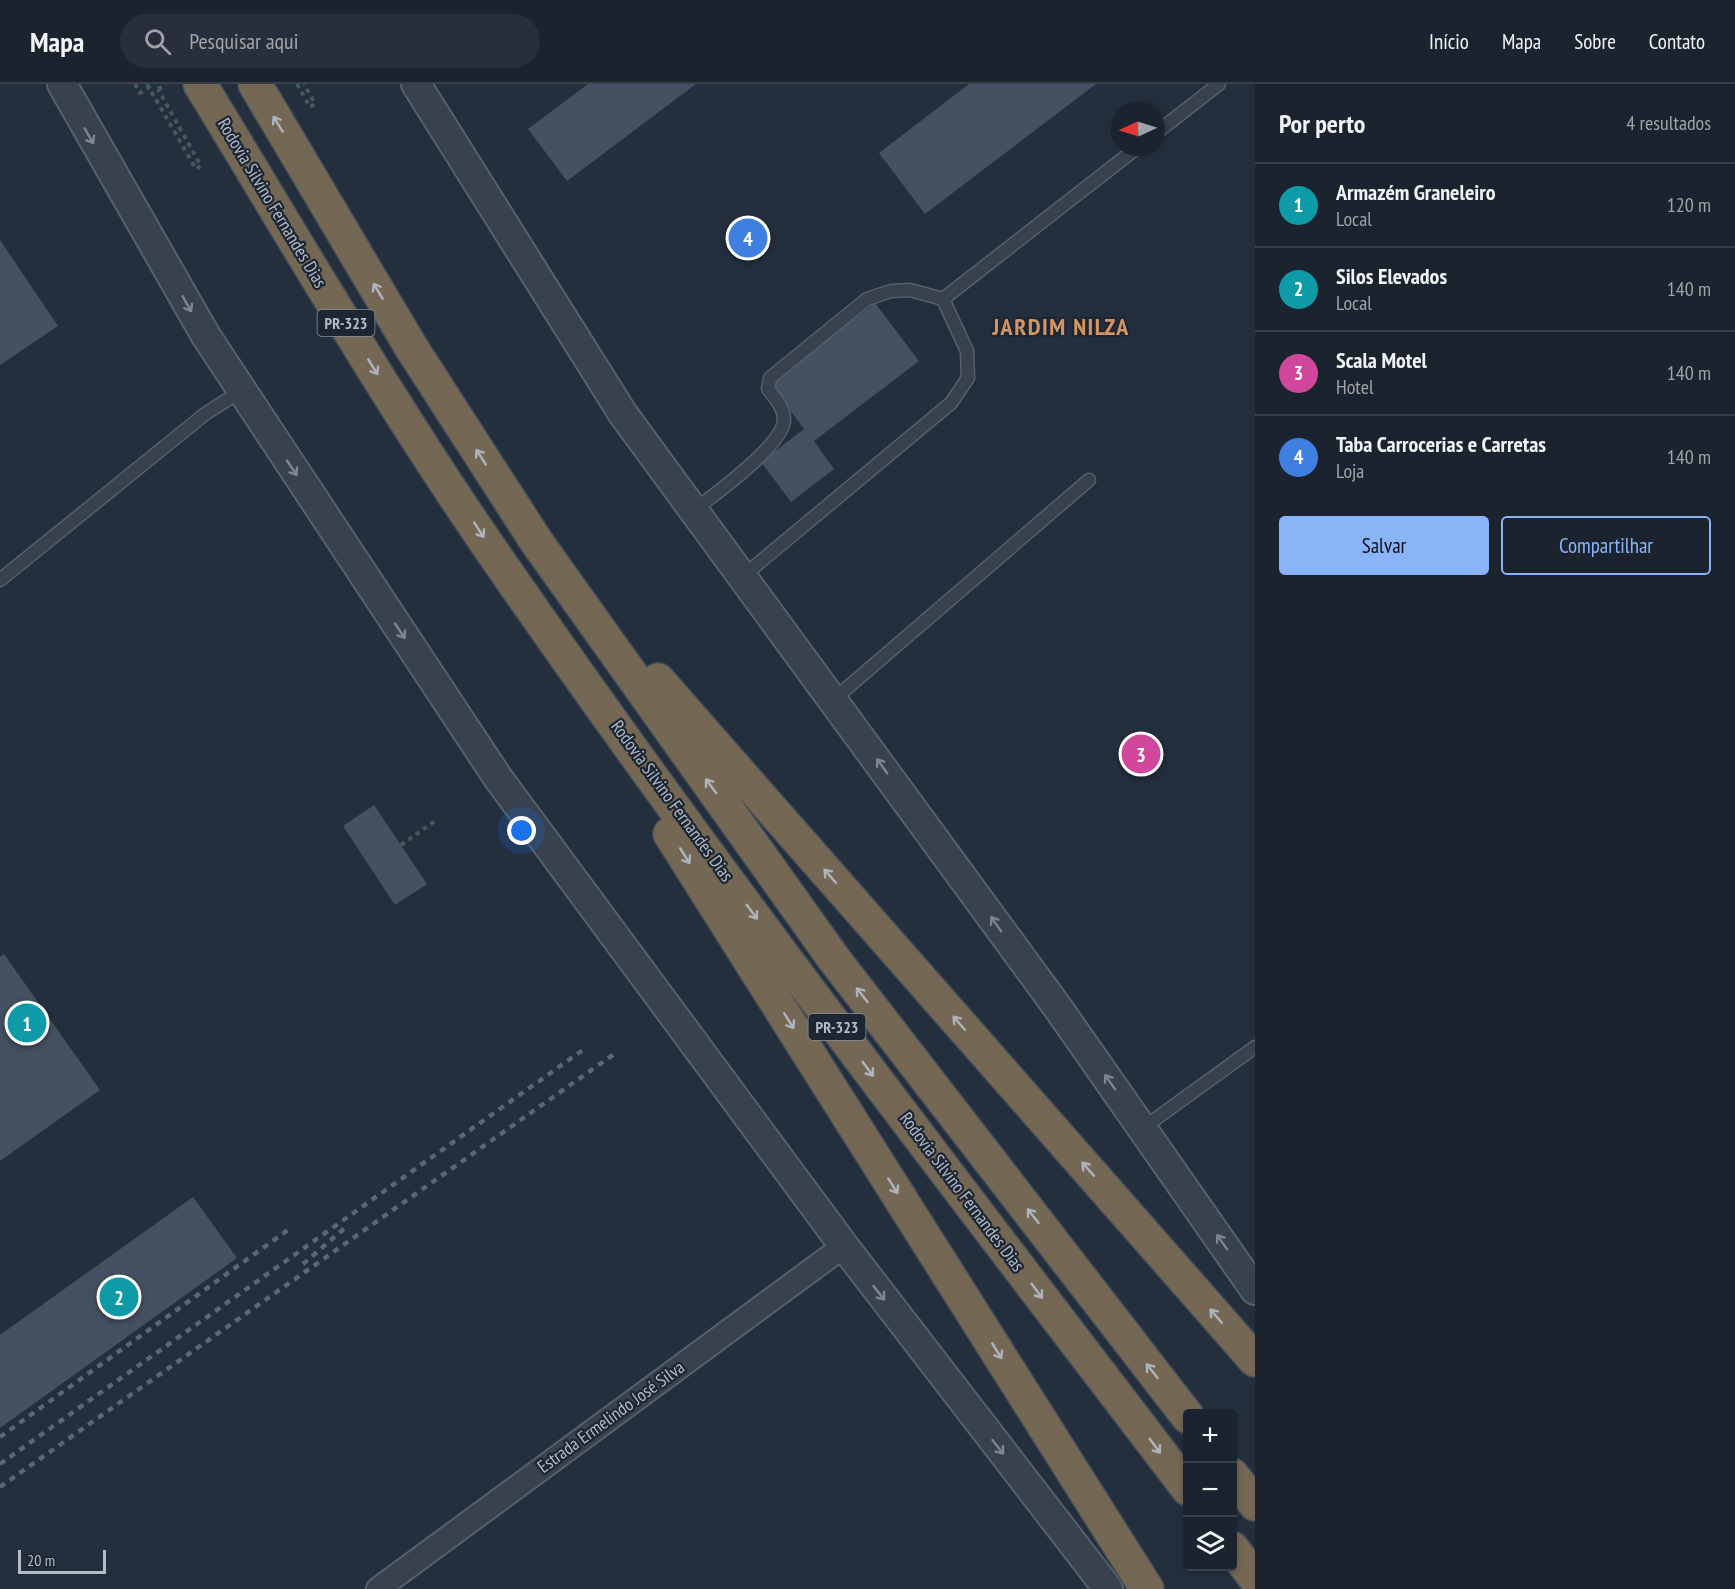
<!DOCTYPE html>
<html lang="pt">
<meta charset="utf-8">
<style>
:root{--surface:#1b232e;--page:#282f3a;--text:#f1f3f6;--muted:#a0a4aa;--line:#39404a;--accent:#8ab4f8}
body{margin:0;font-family:"PT Sans Narrow",sans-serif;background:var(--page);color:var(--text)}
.controls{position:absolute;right:18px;bottom:18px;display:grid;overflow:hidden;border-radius:6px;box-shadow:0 3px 9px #0003}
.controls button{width:54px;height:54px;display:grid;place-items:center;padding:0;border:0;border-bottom:2px solid var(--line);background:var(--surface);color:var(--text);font:30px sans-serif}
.compass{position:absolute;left:1111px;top:18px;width:54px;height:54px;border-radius:50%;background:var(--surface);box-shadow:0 3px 9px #0003;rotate:266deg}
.scale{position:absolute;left:18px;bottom:15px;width:88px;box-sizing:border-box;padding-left:6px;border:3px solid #b4bcc9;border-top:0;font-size:16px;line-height:21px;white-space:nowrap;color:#b4bcc9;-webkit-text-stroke:4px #1d2633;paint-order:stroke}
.you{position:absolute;left:522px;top:747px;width:21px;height:21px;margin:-15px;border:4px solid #fff;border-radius:50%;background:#1a73e8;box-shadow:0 0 0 9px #1a73e833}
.badge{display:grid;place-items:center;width:39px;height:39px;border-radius:50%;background:var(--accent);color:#fff;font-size:20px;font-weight:700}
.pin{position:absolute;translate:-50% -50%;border:3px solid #fff;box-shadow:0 2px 6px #0006}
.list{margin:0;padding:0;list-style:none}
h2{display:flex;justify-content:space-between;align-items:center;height:78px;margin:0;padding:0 24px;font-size:26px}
h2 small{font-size:20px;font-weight:400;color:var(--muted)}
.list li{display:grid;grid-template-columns:39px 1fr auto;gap:18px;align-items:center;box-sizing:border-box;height:84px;padding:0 24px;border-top:2px solid var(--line)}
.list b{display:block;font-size:22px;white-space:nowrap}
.list p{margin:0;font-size:20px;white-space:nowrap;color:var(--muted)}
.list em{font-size:20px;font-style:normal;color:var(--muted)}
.actions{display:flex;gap:12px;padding:18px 24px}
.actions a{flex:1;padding:14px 0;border:2px solid var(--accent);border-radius:6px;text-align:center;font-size:21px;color:var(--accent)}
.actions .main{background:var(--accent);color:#111}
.icon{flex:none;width:33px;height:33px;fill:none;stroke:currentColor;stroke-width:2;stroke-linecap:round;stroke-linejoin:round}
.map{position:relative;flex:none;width:1255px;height:1505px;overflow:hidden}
header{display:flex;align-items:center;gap:36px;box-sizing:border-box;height:84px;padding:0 30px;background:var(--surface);border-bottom:2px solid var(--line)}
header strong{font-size:28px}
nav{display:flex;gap:33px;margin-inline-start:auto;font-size:21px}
.search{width:420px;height:54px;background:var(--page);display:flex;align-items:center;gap:15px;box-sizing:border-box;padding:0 21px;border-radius:33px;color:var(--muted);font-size:22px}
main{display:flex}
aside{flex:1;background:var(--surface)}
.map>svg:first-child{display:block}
.building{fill:#455162}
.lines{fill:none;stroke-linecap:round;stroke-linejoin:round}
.service-casing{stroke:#565f6c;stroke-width:15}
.minor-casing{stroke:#565f6c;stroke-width:26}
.tertiary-casing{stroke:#565f6c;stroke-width:32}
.motorway-casing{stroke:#434c59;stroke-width:36}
.path{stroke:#44595c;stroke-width:4;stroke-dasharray:4.5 4.5;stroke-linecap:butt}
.service{stroke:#38414e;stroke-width:12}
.minor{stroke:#38414e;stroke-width:22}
.tertiary{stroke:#38414e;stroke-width:28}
.motorway{stroke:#746855;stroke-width:33}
.rail{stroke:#5a6575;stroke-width:4.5;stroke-dasharray:6 6;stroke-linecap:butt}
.path-bridge{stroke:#44595c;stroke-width:4;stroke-dasharray:4.5 4.5;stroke-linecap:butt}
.oneway{stroke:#aeb4bd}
.oneway2{stroke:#7c8592}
.labels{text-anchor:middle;stroke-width:4.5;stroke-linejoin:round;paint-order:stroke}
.shield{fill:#1d2633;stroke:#878f9c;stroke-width:1.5}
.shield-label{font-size:16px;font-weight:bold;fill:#b4bcc9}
.street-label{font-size:18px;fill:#b4bcc9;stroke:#1d2633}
.district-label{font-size:24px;font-weight:bold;letter-spacing:1.5px;fill:#d59563;stroke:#1d2633}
</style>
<header>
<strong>Mapa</strong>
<div class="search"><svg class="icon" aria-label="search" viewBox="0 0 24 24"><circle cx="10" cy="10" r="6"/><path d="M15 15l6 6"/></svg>Pesquisar aqui</div>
<nav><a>Início</a><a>Mapa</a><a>Sobre</a><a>Contato</a></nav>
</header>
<main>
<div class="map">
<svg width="1255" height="1505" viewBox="0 0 1255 1505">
<rect width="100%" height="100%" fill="#242f3e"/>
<g class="building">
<polygon points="588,0 696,0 567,97 528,45"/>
<polygon points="969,0 1096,0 925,130 879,69"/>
<polygon points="0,156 58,242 0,281"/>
<polygon points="875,219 919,277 814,357 834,385 791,418 761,378 804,345 770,299"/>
<polygon points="374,721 427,800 395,821 343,742"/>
<polygon points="4,870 100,1006 0,1077 0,873"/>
<polygon points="193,1113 237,1174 0,1344 0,1251"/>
</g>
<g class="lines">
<g class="service-casing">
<g id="service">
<polyline points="1156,49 1219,0"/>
<path d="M693,427C714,411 781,363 784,337C785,325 775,314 768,305L770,294L867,215L891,207L910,206L943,215"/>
<polyline points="742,493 951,319 968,294 967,267 943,215 1138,63"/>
<polyline points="0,496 205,330 241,307"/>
<polyline points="833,616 1089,396"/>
<polyline points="1143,1044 1255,963"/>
</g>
</g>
<g class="minor-casing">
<polyline id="minor" points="378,1505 844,1162"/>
</g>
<g class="tertiary-casing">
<g id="tertiary">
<polyline points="62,0 206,252 498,694 844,1162 1108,1505"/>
<polyline points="416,0 623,330 1058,924 1255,1206"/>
</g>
</g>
<g class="motorway-casing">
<g id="motorway">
<path d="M200,0C297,159 391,322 498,476C717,793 954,1098 1188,1405"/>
<polyline points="255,0 411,263 536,457 834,875 1188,1333"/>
<polyline points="658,596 1255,1276"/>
<polyline points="670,750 1147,1505"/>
<polyline points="1232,1391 1255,1420"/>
<polyline points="1232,1464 1255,1494"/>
</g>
</g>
<g class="path">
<polyline points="135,0 140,9 154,0"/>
<polyline points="297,0 310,23 315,20 304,0"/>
<polyline points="158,5 166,0"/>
<polyline points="401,761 435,737"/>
</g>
<use href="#service" class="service"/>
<use href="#minor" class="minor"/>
<use href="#tertiary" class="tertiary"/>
<use href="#motorway" class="motorway"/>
<g class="rail">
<polyline points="303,1180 346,1143"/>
<polyline points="0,1353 292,1143"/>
<polyline points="0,1380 587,963"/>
<polyline points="0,1403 617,968"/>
</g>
<polyline class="path-bridge" points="147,0 196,85 201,82 158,5"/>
</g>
<defs><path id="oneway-shaft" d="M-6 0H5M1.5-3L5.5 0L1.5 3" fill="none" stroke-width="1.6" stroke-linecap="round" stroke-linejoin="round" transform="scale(1.5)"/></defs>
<g class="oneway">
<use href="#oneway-shaft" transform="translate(278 40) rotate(-121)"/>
<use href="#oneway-shaft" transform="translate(378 207) rotate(-121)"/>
<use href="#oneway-shaft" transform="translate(373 283) rotate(58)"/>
<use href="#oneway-shaft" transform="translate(481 373) rotate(-123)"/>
<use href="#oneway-shaft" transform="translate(479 446) rotate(57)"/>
<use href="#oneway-shaft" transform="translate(711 702) rotate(-126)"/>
<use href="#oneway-shaft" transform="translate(685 772) rotate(58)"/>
<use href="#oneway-shaft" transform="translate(830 792) rotate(-131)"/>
<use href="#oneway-shaft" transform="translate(752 828) rotate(54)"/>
<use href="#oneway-shaft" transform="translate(862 911) rotate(-128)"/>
<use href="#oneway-shaft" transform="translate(789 937) rotate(58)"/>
<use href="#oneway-shaft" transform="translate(959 939) rotate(-131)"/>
<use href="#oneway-shaft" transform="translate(868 985) rotate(53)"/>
<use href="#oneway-shaft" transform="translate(1088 1085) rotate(-131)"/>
<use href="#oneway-shaft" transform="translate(893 1102) rotate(58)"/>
<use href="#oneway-shaft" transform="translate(1033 1132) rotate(-128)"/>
<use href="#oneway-shaft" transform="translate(1037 1207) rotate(53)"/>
<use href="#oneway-shaft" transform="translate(1216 1232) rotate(-131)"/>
<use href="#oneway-shaft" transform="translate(997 1267) rotate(58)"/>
<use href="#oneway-shaft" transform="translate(1152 1287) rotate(-128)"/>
<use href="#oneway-shaft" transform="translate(1155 1362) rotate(53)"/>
</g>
<g class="oneway2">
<use href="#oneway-shaft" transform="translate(89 52) rotate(60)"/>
<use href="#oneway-shaft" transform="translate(187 220) rotate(60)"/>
<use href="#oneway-shaft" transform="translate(292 384) rotate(56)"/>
<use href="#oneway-shaft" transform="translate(400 547) rotate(56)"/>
<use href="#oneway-shaft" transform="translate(882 682) rotate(-126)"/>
<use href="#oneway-shaft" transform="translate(996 840) rotate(-125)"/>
<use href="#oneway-shaft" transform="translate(1110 998) rotate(-125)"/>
<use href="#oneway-shaft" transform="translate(1222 1158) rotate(-125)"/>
<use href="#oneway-shaft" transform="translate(879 1209) rotate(52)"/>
<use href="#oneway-shaft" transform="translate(998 1363) rotate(52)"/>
</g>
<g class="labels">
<g class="shield">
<rect x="317.5" y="226" width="57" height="26" rx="4.5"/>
<rect x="808.5" y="930" width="57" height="26" rx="4.5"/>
</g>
<g class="shield-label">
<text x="346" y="245">PR-323</text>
<text x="837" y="949">PR-323</text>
</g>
<g class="street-label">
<text transform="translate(272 119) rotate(59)" y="6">Rodovia Silvino Fernandes Dias</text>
<text transform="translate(672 717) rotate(54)" y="6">Rodovia Silvino Fernandes Dias</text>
<text transform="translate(962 1108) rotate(53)" y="6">Rodovia Silvino Fernandes Dias</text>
<text transform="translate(611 1333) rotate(-36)" y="6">Estrada Ermelindo José Silva</text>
</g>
<g class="district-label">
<text x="1061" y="251">JARDIM NILZA</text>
</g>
</g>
</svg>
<div class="controls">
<button>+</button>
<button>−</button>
<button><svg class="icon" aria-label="layers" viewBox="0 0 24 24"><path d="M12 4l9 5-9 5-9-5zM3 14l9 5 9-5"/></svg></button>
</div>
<svg class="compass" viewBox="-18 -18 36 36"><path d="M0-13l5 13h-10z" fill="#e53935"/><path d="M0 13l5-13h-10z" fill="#a0a4aa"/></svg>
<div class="scale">20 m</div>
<div class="you"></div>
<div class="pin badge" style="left:27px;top:939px;background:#0f9aa8">1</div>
<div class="pin badge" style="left:119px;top:1213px;background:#0f9aa8">2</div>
<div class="pin badge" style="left:1141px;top:670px;background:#d1479c">3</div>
<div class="pin badge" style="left:748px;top:154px;background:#3f7fe0">4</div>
</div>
<aside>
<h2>Por perto<small>4 resultados</small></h2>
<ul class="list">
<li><span class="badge" style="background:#0f9aa8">1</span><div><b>Armazém Graneleiro</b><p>Local</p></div><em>120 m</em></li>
<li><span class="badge" style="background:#0f9aa8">2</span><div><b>Silos Elevados</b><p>Local</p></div><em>140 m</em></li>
<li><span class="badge" style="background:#d1479c">3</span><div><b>Scala Motel</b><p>Hotel</p></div><em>140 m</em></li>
<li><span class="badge" style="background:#3f7fe0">4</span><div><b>Taba Carrocerias e Carretas</b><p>Loja</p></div><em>140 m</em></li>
</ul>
<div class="actions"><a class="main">Salvar</a><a>Compartilhar</a></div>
</aside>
</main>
